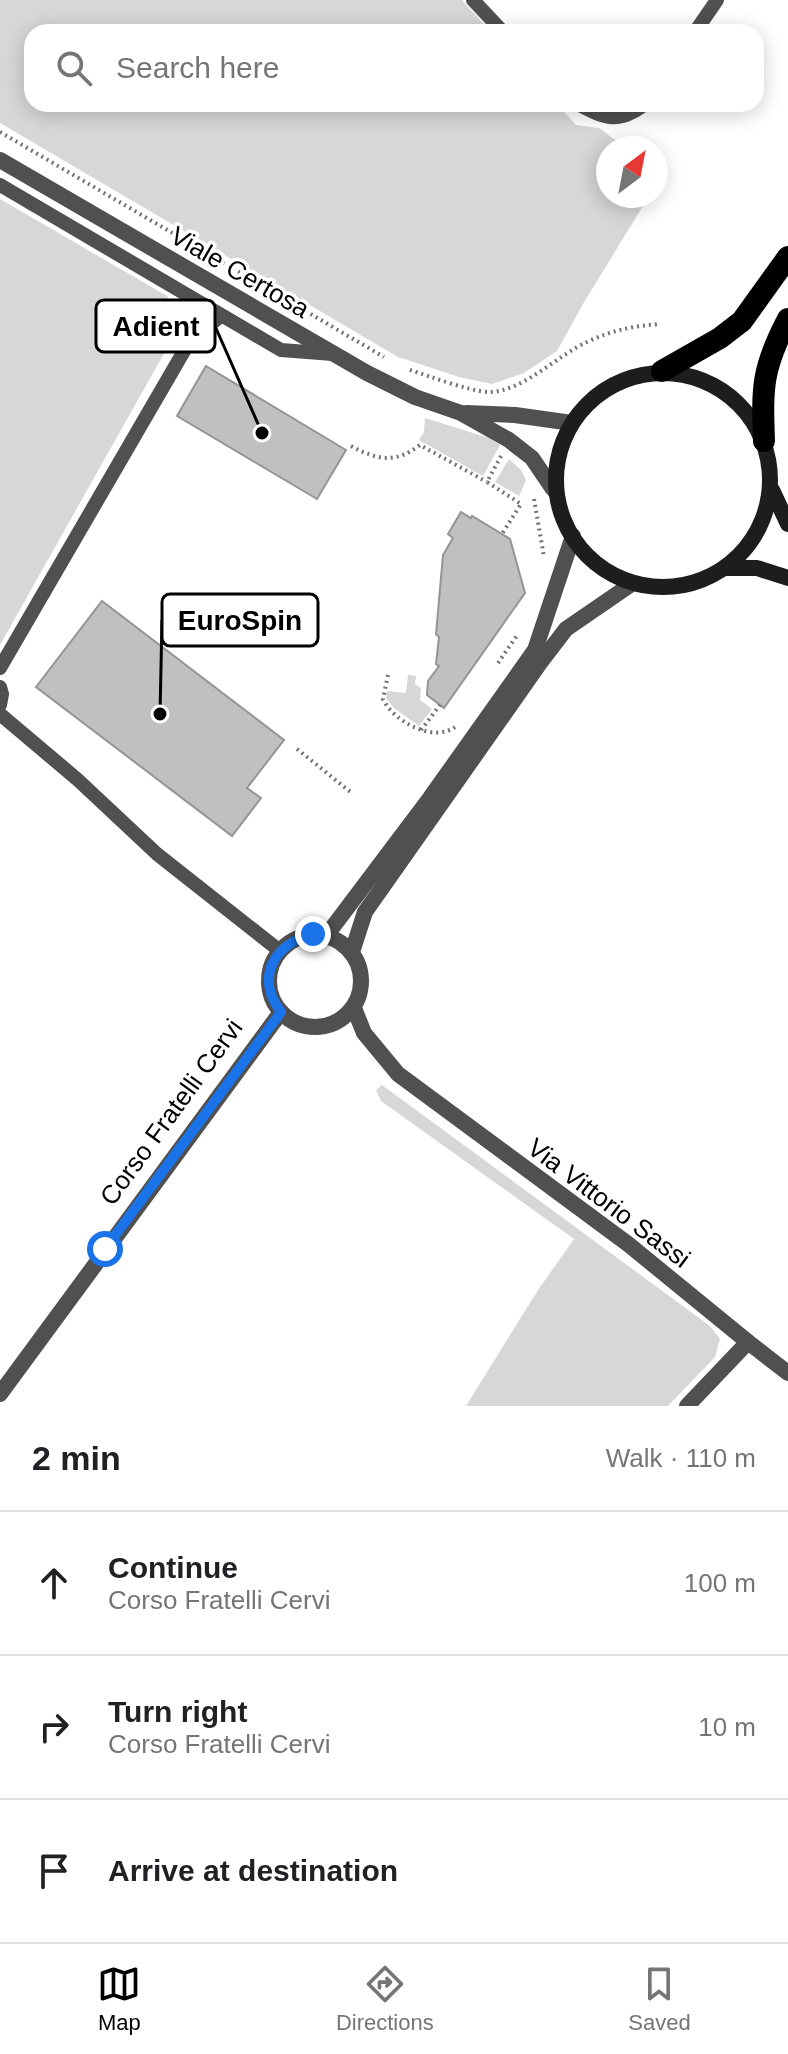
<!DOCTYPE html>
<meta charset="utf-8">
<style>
:root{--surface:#fff;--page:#f6f6f6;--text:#202124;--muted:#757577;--line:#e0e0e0;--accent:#000}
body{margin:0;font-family:Arial,sans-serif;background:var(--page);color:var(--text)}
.compass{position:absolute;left:596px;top:136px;width:72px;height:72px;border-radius:50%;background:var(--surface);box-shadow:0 4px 20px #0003;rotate:32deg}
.stop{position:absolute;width:24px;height:24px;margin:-18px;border:6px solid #1a73e8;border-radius:50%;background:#fff}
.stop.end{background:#1a73e8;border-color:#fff;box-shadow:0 2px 8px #0008}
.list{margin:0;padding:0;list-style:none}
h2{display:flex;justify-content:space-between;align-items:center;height:104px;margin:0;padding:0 32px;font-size:34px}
h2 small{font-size:26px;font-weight:400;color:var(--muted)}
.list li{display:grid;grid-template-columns:52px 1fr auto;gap:24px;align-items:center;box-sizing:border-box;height:144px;padding:0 32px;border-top:2px solid var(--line)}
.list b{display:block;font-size:30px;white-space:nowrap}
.list p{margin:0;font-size:26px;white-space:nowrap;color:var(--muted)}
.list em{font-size:26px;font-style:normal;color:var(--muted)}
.icon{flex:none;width:44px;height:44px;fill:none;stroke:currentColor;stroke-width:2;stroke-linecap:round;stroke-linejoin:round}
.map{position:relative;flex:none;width:788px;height:1406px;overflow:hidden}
.search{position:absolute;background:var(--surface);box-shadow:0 4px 20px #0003;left:24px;right:24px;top:24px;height:88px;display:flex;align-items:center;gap:20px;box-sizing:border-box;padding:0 28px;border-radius:24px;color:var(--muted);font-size:30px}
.sheet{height:536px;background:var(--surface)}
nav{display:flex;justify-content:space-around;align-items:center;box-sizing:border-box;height:112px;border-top:2px solid var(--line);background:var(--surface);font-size:22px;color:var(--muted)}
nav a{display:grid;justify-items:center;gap:4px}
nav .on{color:var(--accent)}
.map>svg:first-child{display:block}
.green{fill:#d7d7d7}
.building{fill:#c0c0c0;stroke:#949494;stroke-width:2}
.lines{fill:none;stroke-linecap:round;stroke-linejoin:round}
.path{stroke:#727272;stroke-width:4;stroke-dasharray:2 4;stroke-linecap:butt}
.service{stroke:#505050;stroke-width:14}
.minor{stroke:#505050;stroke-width:16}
.tertiary{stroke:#505050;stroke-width:16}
.secondary{stroke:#1d1d1d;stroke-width:16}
.trunk{stroke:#000;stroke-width:22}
.route{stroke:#1a73e8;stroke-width:10}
.labels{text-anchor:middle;stroke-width:7;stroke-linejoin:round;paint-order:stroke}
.street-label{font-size:26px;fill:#000;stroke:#fff}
.leader{fill:none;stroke:#000;stroke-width:3}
.callout-dot{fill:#000;stroke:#fff;stroke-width:3}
.callout{fill:#fff;stroke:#000;stroke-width:3}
.callout-label{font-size:28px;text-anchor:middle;font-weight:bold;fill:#000}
</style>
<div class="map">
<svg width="788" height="1406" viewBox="0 0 788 1406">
<rect width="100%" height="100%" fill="#fff"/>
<g class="green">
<polygon points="0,0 462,0 491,32 32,32 32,104 557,104 576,125 599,128 626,148 608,148 608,196 649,196 583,304 557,351 524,373 492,384 459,377 398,357 0,123"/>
<polygon points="0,199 167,296 179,315 175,334 0,645"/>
<polygon points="425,418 489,438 500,445 483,476 419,440 424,432"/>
<polygon points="509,459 521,470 526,480 519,496 495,482"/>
<polygon points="408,675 416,676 415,684 421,688 420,700 432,709 419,726 394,708 386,698 387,691 406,693"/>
<polygon points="382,1085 710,1326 720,1339 715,1357 668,1406 466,1406 538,1290 574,1239 381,1101 376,1090"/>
</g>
<g class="building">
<polygon points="206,366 346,450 317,499 177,416"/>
<polygon points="461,512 471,518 472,516 510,539 525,593 444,708 427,695 428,681 439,666 436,664 439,637 436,634 443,555 453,538 448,534"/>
<polygon points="102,601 284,740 247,788 261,798 232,836 36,687"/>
</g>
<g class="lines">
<g class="path">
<polyline points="0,132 384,357"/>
<path d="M410,370C429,376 469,391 488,392C521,393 558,355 587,342C612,330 634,326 660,324"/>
<path d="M351,446C377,460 395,464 420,445L487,482"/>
<polyline points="501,456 487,482 521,504 502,534"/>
<polyline points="534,499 544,557"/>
<polyline points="498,663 518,634"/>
<path d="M388,675L383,699C393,721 433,743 455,727"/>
<polyline points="421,730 440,705"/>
<polyline points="297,749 353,794"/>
</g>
<g class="service">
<polyline points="473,0 503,32"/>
<polyline points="695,32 717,0"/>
<path d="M577,104C605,118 618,125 645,104"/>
<polyline points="0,185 281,350 333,354"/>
<polyline points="191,339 192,298"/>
<polyline points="0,668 191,339 221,316"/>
<polyline points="0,687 2,694 0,705"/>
<polyline points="0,714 78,780 157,854 280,951"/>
</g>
<polyline class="minor" points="748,1342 788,1373"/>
<g class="tertiary">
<polyline points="0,160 367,373 415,397 461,413 509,440 532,458 553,489"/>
<polyline points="466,413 515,415 572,423"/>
<circle cx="315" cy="981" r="46"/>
<polyline points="326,936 430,798 535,650 573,536"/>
<polyline points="352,952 365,912 540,663 566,629 633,583"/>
<polyline points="354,1008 364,1033 398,1074 628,1244 748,1342 687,1406"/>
<polyline points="0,1394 281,1012"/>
</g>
<g class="secondary">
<circle cx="663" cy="480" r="107"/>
<polyline points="772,490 788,524"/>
<polyline points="726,568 757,568 788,578"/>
</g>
<g class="trunk">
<polyline points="662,371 720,338 742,321 788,257"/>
<path d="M764,441C762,387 762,368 788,319"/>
</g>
</g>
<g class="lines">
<path class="route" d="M105,1249L281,1012C254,977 275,943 313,934"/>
</g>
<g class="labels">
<g class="street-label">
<text transform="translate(240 272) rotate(30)" y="9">Viale Certosa</text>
<text transform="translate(171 1112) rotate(-54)" y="9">Corso Fratelli Cervi</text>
<text transform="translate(609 1203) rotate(37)" y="9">Via Vittorio Sassi</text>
</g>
</g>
<path class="leader" d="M262 433L215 326M160 714L162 620"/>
<g class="callout-dot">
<circle cx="262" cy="433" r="8"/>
<circle cx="160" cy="714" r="8"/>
</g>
<g class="callout">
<rect x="96" y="300" width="119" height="52" rx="8"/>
<rect x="162" y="594" width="156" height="52" rx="8"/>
</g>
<g class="callout-label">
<text x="156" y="336">Adient</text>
<text x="240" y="630">EuroSpin</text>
</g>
</svg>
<svg class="compass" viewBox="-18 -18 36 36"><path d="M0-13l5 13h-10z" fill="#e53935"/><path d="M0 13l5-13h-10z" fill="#757577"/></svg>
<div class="stop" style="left:105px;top:1249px"></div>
<div class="stop end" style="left:313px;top:934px"></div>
<div class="search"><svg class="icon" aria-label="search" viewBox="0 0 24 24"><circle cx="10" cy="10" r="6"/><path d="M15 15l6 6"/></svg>Search here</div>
</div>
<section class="sheet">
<h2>2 min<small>Walk · 110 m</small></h2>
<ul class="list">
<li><svg class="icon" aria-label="ahead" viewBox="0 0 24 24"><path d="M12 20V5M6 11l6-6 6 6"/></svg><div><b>Continue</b><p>Corso Fratelli Cervi</p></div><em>100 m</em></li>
<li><svg class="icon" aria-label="right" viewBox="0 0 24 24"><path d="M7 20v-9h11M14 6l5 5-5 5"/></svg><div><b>Turn right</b><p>Corso Fratelli Cervi</p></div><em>10 m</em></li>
<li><svg class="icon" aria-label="arrive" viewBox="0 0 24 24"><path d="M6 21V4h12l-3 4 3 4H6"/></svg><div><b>Arrive at destination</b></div></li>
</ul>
</section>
<nav>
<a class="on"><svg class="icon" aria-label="map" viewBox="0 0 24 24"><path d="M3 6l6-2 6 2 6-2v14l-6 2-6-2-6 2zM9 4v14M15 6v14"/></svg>Map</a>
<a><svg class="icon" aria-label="directions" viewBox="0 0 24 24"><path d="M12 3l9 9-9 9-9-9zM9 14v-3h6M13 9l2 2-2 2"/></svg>Directions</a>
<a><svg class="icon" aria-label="saved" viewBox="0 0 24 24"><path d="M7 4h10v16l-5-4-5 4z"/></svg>Saved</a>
</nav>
